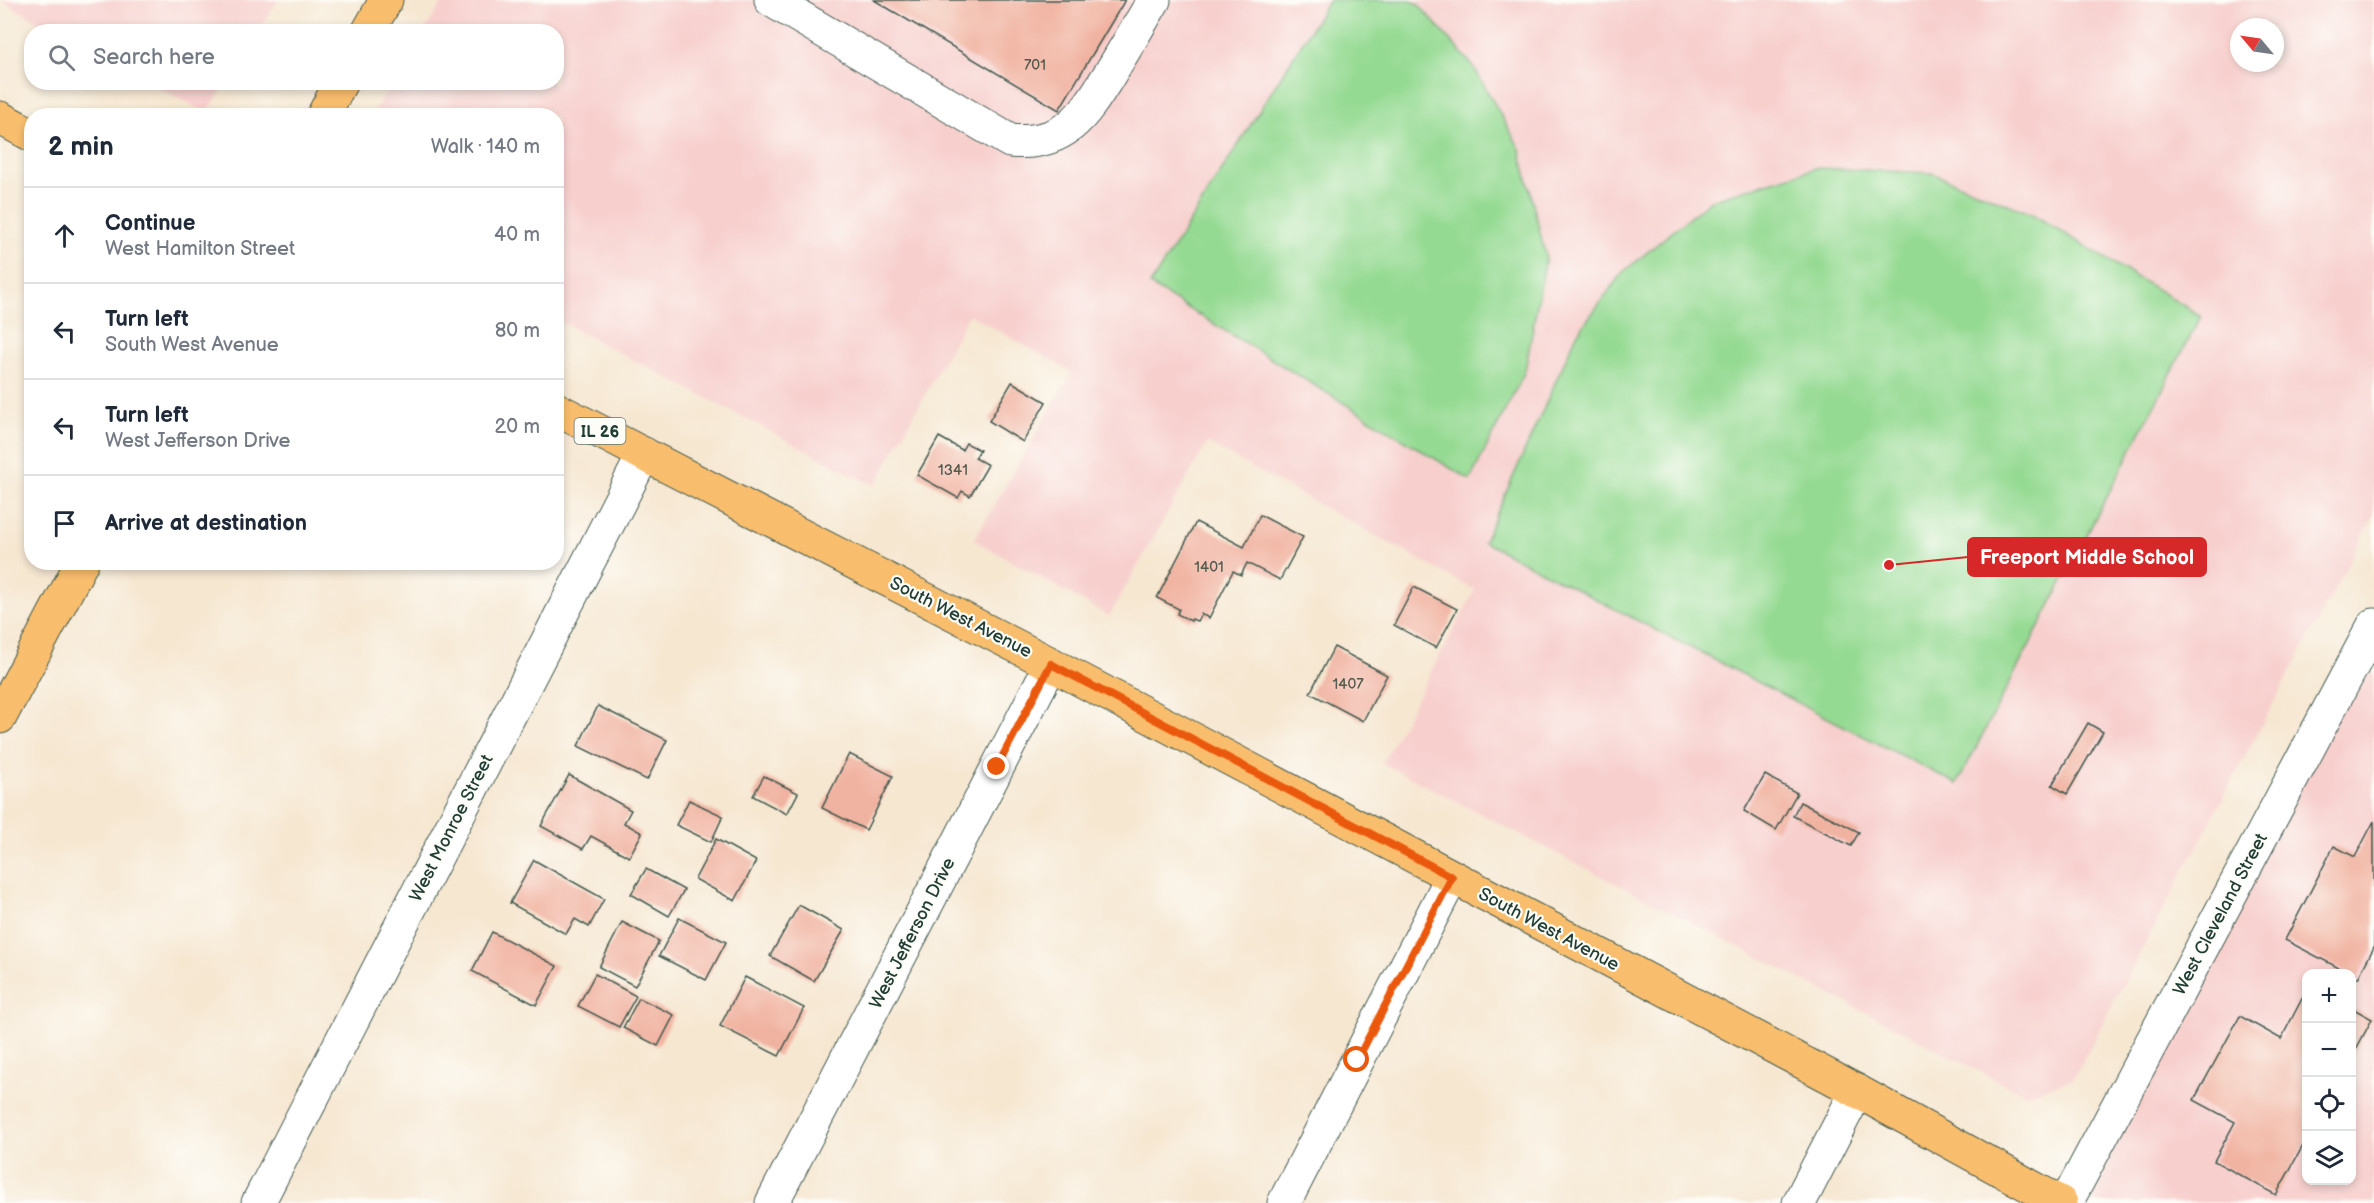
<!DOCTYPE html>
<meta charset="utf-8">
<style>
:root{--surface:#fff;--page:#f6f6f7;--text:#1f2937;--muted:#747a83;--line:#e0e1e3}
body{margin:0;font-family:"Balsamiq Sans",sans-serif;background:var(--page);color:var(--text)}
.controls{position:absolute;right:18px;bottom:18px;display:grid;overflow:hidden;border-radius:12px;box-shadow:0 3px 9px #0003}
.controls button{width:54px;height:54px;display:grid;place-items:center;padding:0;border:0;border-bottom:2px solid var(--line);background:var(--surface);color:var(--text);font:30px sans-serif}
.compass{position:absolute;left:2230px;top:18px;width:54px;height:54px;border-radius:50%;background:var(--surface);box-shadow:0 3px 9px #0003;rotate:299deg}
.stop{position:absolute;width:18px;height:18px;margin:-14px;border:4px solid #ea580c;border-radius:50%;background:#fff}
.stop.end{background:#ea580c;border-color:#fff;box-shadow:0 2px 6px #0008}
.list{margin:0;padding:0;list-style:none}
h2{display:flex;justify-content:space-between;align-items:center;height:78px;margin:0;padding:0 24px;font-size:26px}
h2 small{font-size:20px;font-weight:400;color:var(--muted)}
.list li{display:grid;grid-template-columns:39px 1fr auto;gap:18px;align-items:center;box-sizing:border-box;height:96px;padding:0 24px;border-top:2px solid var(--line)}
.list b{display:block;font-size:22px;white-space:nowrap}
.list p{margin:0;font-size:20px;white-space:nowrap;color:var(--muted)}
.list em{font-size:20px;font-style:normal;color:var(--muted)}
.icon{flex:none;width:33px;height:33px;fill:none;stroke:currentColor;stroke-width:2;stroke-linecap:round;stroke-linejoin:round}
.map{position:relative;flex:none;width:2374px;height:1203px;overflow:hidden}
.search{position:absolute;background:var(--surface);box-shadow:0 3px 9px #0003;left:24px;top:24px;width:540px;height:66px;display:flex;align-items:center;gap:15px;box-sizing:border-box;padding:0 21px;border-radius:24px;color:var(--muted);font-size:22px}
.panel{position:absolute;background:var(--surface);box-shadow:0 3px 9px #0003;left:24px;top:108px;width:540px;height:462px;border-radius:24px}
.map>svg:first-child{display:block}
.built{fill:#f7d0ce;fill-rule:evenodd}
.green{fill:#95da93;stroke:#5a8c64;stroke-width:1.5}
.building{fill:#f1b3a1}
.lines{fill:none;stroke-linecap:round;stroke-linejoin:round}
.minor-casing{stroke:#3f564c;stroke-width:35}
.major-casing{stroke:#3f564c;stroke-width:35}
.minor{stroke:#fff;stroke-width:33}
.major{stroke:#f9be6d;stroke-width:33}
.route{stroke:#ea580c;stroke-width:8}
.labels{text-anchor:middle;stroke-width:4.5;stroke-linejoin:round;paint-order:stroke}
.number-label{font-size:15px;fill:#545a4f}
.shield{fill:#fdfcf7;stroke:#62766e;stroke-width:1.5}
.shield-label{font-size:16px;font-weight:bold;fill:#1f3d34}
.street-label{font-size:18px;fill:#1f3d34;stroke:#fdfcf7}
.leader{fill:none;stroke:#d62828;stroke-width:2}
.callout-dot{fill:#d62828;stroke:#fdfcf7;stroke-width:2}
.callout{fill:#d62828;stroke:#d62828;stroke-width:2}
.callout-label{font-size:20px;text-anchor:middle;font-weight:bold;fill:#fff}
</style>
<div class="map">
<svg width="2374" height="1203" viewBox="0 0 2374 1203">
<rect width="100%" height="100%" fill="#fdfcf7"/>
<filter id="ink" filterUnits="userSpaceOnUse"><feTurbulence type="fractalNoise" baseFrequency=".0167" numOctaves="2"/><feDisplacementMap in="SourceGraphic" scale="12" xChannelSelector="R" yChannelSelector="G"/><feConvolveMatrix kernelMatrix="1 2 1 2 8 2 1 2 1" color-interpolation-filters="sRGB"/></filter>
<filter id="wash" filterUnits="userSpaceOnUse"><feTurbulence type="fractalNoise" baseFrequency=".008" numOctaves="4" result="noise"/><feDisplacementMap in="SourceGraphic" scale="24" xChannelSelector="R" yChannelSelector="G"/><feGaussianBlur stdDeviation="1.35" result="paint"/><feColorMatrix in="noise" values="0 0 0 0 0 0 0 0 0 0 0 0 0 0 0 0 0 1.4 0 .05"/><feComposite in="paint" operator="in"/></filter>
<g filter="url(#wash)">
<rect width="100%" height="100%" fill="#f6e7d1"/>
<g class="built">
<polygon points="0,0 278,0 258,31 58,32"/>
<path d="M444,0H2374V515L2073,1079L2026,1095L1382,763L1475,590L1207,443L1109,616L974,540L1072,372L969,314L875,486L557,320L556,116H371L392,83L556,82V32L424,31ZM2239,27H2275V63H2239Z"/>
<polygon points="151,83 226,82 226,83 207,113"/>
<path d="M2354,663L2374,674V1203H2066ZM2306,974H2352V1180H2306Z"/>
</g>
<g class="green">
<polygon points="1329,0 1411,0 1419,5 1473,66 1520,149 1546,257 1525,371 1470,480 1150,285"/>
<polygon points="1816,168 1932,173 2032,214 2201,316 1957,784 1484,542 1577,334 1622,273 1711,200"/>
</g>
<g id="blocks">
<g class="building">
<polygon points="874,0 1125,0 1059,110"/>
<polygon points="1012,382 1046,402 1023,442 989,421"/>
<polygon points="939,437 962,450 966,443 980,450 975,458 988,465 970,496 962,491 958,498 917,475"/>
<polygon points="1260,515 1303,537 1280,580 1247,563 1241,575 1233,571 1209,618 1201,614 1197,621 1192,619 1191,621 1177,614 1179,609 1157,598 1196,522 1244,547"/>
<polygon points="1414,587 1457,609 1436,648 1394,625"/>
<polygon points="1334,647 1387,675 1363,721 1310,693"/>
<polygon points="598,706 667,740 647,780 578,746"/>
<polygon points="2088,723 2103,732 2067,794 2052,785"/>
<polygon points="849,754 893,776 866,830 822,808"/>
<polygon points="569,775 631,810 624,823 642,833 629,857 591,836 583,849 541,826"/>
<polygon points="1765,775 1797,793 1776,830 1744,811"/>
<polygon points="764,776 798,793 787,814 753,796"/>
<polygon points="689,800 723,816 711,842 676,825"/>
<polygon points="1800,802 1859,832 1851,846 1793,816"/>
<polygon points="2374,821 2374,947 2358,978 2285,940 2334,846 2355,857"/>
<polygon points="716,839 756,861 735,901 695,879"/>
<polygon points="534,860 604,899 589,927 575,919 566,934 510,903"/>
<polygon points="646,869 684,890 669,916 631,894"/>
<polygon points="799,905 844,930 814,981 770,956"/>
<polygon points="679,918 726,942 706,980 659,956"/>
<polygon points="622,922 659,941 635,986 599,967"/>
<polygon points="492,932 557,966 536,1005 472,971"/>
<polygon points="595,974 636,996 619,1027 578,1006"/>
<polygon points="745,977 804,1008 779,1056 720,1026"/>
<polygon points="2306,991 2306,1140 2276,1195 2214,1161 2235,1122 2194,1100 2240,1016 2281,1039"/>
<polygon points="639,998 674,1015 658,1046 623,1028"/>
<polygon points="2352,1008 2372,1019 2352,1057"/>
</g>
</g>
</g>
<g filter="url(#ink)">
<use href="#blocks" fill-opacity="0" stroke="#3f564c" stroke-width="1.5"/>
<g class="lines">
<g class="minor-casing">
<g id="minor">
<path d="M771,0L1010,141C1069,147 1087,110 1114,67C1127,45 1141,22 1154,0"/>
<polyline points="258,1203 644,454"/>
<polyline points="772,1203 1051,664"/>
<polyline points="1284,1203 1452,877"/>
<polyline points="1799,1203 1857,1091"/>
<polyline points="2066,1203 2374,625"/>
</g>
</g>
<g class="major-casing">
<g id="major">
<polyline points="368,32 386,0"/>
<polyline points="323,116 341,82"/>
<polyline points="0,118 32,135"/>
<polyline points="556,409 1051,664 1857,1091 2061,1203"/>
<polyline points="0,717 82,562"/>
</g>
</g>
<use href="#minor" class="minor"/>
<use href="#major" class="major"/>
</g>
</g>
<g class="lines" filter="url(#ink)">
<polyline class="route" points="997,767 1051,664 1452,877 1357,1060"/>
</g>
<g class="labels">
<g class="number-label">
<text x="1035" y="70">701</text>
<text x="953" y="475">1341</text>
<text x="1209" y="572">1401</text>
<text x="1348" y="689">1407</text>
</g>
<rect class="shield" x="574.5" y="418" width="51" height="26" rx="4.5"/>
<g class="shield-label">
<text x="600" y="437">IL 26</text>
</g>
<g class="street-label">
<text transform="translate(961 617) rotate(27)" y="6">South West Avenue</text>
<text transform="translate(451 828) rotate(-63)" y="6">West Monroe Street</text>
<text transform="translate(2220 914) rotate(-62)" y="6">West Cleveland Street</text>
<text transform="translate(1549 929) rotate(28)" y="6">South West Avenue</text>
<text transform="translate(912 933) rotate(-63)" y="6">West Jefferson Drive</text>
</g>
</g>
<path class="leader" d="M1889 565L1968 557"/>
<circle class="callout-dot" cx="1889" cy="565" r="6"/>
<rect class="callout" x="1968" y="538" width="238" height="38" rx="6"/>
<g class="callout-label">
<text x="2087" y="564">Freeport Middle School</text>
</g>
</svg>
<div class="controls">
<button>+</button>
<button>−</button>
<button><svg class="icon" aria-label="locate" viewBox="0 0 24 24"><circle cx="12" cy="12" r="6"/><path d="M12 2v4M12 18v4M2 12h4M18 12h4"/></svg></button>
<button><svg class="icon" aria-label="layers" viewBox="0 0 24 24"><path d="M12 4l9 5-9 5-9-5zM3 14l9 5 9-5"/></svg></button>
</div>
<svg class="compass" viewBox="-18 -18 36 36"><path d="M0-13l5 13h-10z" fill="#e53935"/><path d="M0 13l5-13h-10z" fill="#747a83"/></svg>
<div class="stop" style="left:1357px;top:1060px"></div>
<div class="stop end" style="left:997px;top:767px"></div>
<div class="search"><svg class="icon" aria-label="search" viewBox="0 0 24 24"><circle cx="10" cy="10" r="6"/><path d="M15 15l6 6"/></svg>Search here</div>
<section class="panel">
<h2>2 min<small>Walk · 140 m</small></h2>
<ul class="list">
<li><svg class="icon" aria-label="ahead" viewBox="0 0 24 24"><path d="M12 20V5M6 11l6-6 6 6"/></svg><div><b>Continue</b><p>West Hamilton Street</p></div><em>40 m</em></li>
<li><svg class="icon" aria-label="left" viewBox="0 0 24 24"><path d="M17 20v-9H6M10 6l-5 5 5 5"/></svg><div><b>Turn left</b><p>South West Avenue</p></div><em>80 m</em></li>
<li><svg class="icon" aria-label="left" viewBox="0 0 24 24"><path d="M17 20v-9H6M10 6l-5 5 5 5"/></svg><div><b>Turn left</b><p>West Jefferson Drive</p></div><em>20 m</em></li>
<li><svg class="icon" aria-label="arrive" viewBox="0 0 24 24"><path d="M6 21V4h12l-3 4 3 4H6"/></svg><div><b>Arrive at destination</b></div></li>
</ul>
</section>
</div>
